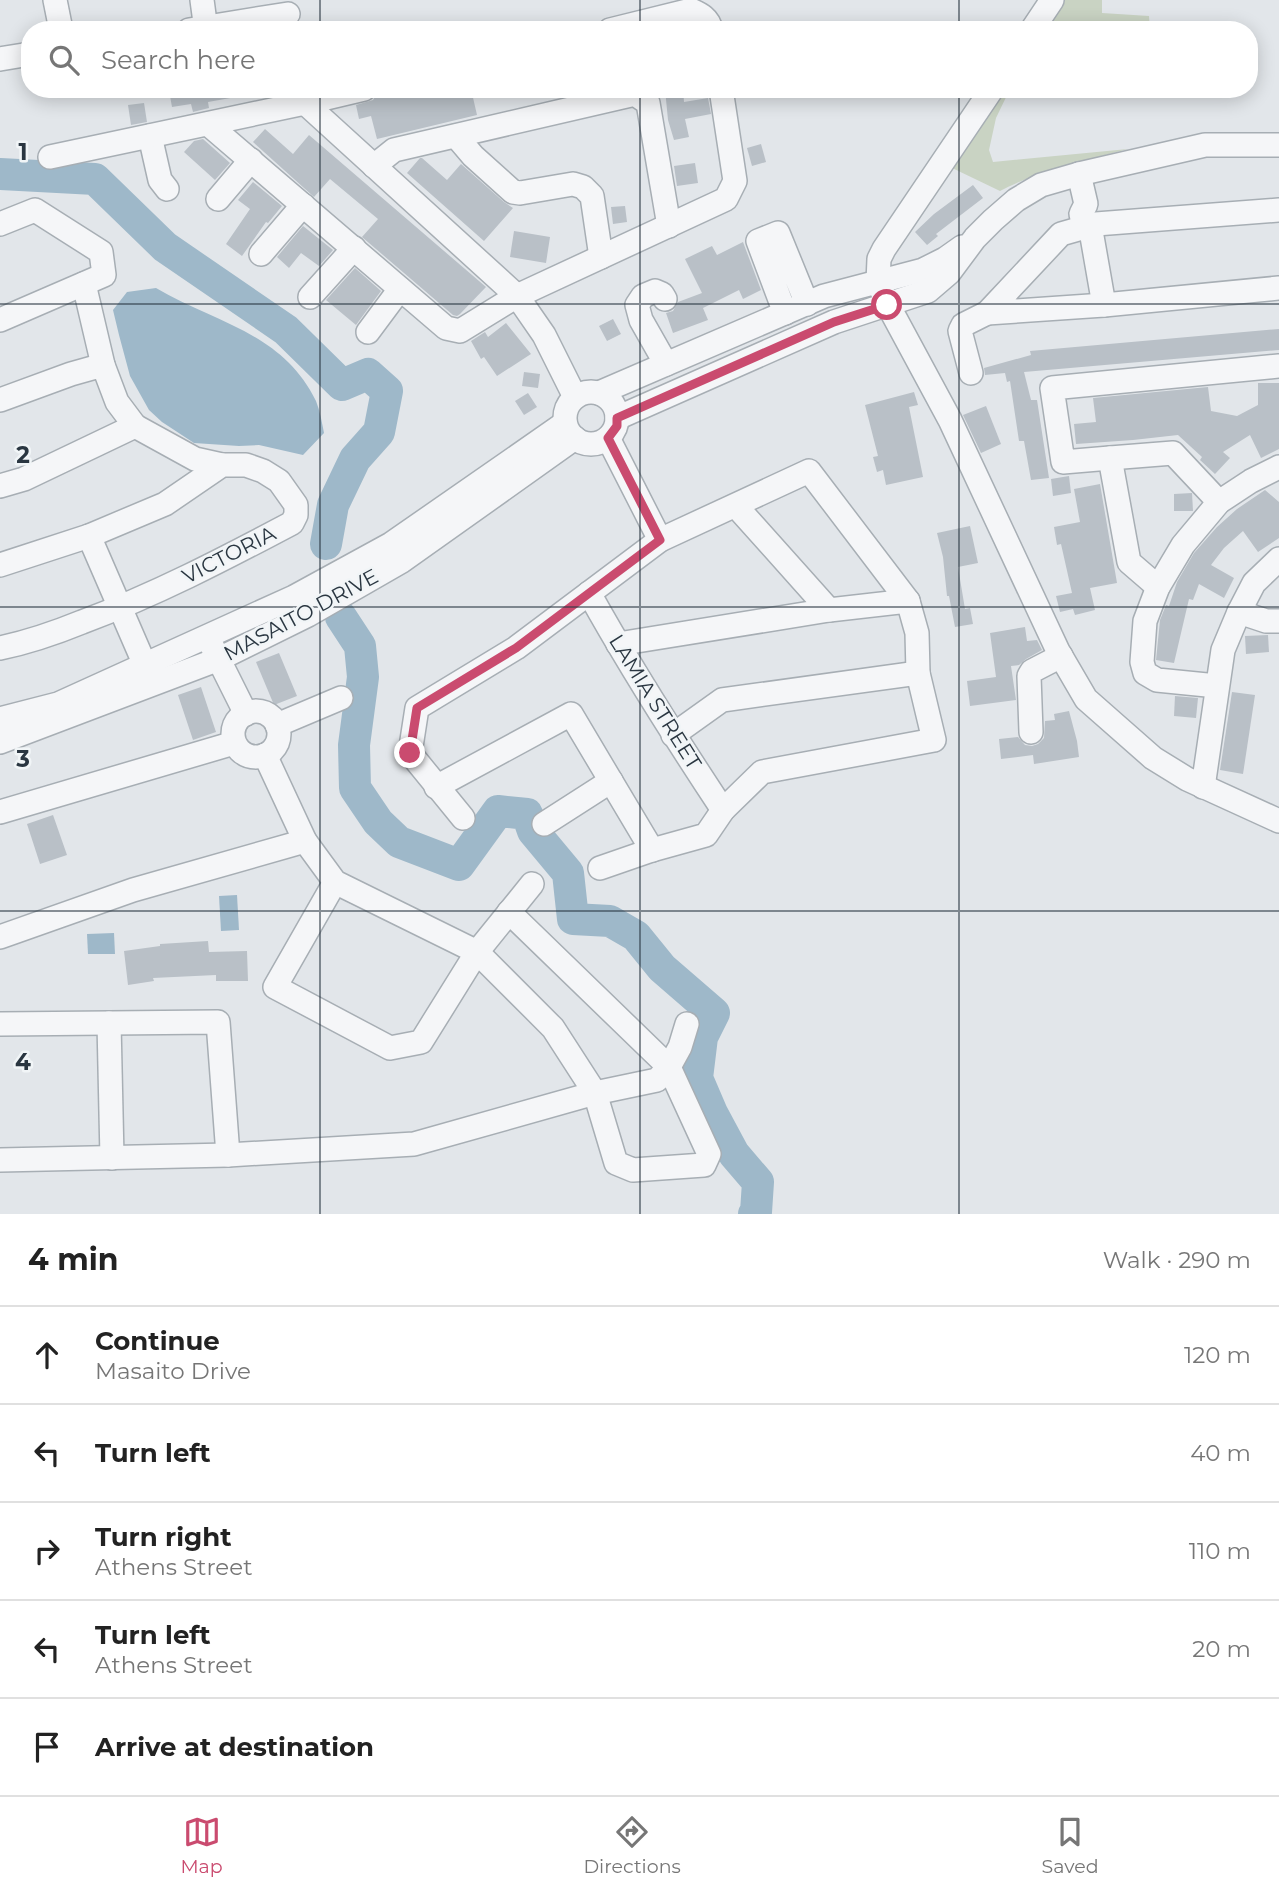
<!DOCTYPE html>
<meta charset="utf-8">
<style>
:root{--surface:#fff;--page:#f2f2f2;--text:#222;--muted:#767676;--line:#e0e0e0;--accent:#ca4b6f}
body{margin:0;font-family:Montserrat,sans-serif;background:var(--page);color:var(--text)}
.stop{position:absolute;width:21px;height:21px;margin:-16px;border:5px solid #ca4b6f;border-radius:50%;background:#fff}
.stop.end{background:#ca4b6f;border-color:#fff;box-shadow:0 2px 7px #0008}
.list{margin:0;padding:0;list-style:none}
h2{display:flex;justify-content:space-between;align-items:center;height:91px;margin:0;padding:0 28px;font-size:30px}
h2 small{font-size:23px;font-weight:400;color:var(--muted)}
.list li{display:grid;grid-template-columns:46px 1fr auto;gap:21px;align-items:center;box-sizing:border-box;height:98px;padding:0 28px;border-top:2px solid var(--line)}
.list b{display:block;font-size:26px;white-space:nowrap}
.list p{margin:0;font-size:23px;white-space:nowrap;color:var(--muted)}
.list em{font-size:23px;font-style:normal;color:var(--muted)}
.icon{flex:none;width:38px;height:38px;fill:none;stroke:currentColor;stroke-width:2;stroke-linecap:round;stroke-linejoin:round}
.map{position:relative;flex:none;width:1279px;height:1214px;overflow:hidden}
.search{position:absolute;background:var(--surface);box-shadow:0 4px 18px #0003;left:21px;right:21px;top:21px;height:77px;display:flex;align-items:center;gap:18px;box-sizing:border-box;padding:0 24px;border-radius:28px;color:var(--muted);font-size:26px}
.sheet{height:581px;background:var(--surface)}
nav{display:flex;justify-content:space-around;align-items:center;box-sizing:border-box;height:98px;border-top:2px solid var(--line);background:var(--surface);font-size:19px;color:var(--muted)}
nav a{display:grid;justify-items:center;gap:4px}
nav .on{color:var(--accent)}
.map>svg:first-child{display:block}
.green{fill:#c9d3c3}
.water{fill:#9eb8c9}
.lines{fill:none;stroke-linecap:round;stroke-linejoin:round}
.river{stroke:#9eb8c9;stroke-width:32}
.building{fill:#b9c0c7}
.minor-casing{stroke:#a7aeb4;stroke-width:26}
.minor{stroke:#f5f6f8;stroke-width:23}
.route{stroke:#ca4b6f;stroke-width:9}
.grid{fill:none;stroke:#2a3641;stroke-width:2;stroke-opacity:0.55}
.labels{text-anchor:middle;stroke-width:5;stroke-linejoin:round;paint-order:stroke}
.street-label{font-size:21px;fill:#2a3641;stroke:#f1f5f7}
.grid-label{font-size:23px;text-anchor:middle;font-weight:bold;fill:#2a3641;stroke:#f1f5f7;stroke-width:5;stroke-linejoin:round;paint-order:stroke}
</style>
<div class="map">
<svg width="1279" height="1214" viewBox="0 0 1279 1214">
<rect width="100%" height="100%" fill="#e2e6ea"/>
<g class="green">
<polygon points="1062,0 1102,0 1102,13 1149,16 1150,30 1042,30"/>
<path d="M997,89H1010L996,118L989,150L993,162L1128,149C1084,161 1040,170 1000,191L948,166Z"/>
</g>
<g class="water">
<path d="M156,288C215,323 282,332 316,401C320,411 322,423 324,433L303,455L259,445L239,446L194,443L162,422L149,410L130,376L119,335L113,310L127,292Z"/>
<polygon points="237,895 239,930 221,931 219,896"/>
<polygon points="114,933 115,954 88,954 87,934"/>
</g>
<g class="lines">
<g class="river">
<polyline points="0,174 95,179 165,247 286,330 342,385 368,374 387,391 379,432 355,459 333,505 326,544"/>
<polyline points="341,617 360,646 363,677 354,745 355,788 378,822 399,842 459,865 498,811 527,814 533,831 568,873 573,919 610,921 636,936 662,968 714,1013 702,1037 697,1078 712,1113 734,1154 758,1182 756,1212 754,1214"/>
</g>
</g>
<g class="building">
<polygon points="202,89 235,89 236,97 208,102 209,108 193,112 191,104 172,107 170,96"/>
<polygon points="399,89 471,89 477,115 377,139 371,116 359,119 356,105 373,100 377,94"/>
<polygon points="665,89 683,89 684,102 708,98 711,114 685,119 689,137 674,140 668,120"/>
<polygon points="144,103 147,122 131,125 128,105"/>
<polygon points="265,129 293,154 309,135 486,287 460,314 457,316 453,315 362,237 378,219 330,179 314,197 253,142"/>
<polygon points="203,139 230,163 215,180 184,152 194,141"/>
<polygon points="761,144 766,162 752,166 747,148"/>
<polygon points="420,158 422,158 447,180 461,164 504,202 513,208 484,241 407,173"/>
<polygon points="695,163 698,183 677,186 674,166"/>
<polygon points="253,182 282,206 268,223 266,222 242,256 226,244 250,209 238,200"/>
<polygon points="973,185 983,198 936,234 938,236 927,245 915,232 934,214"/>
<polygon points="625,206 627,222 613,224 611,207"/>
<polygon points="303,226 333,250 319,266 301,253 289,268 277,257"/>
<polygon points="514,231 550,237 546,263 510,257"/>
<polygon points="743,242 761,290 743,299 739,290 703,308 708,320 673,333 666,313 673,311 678,302 702,293 685,259 712,246 717,255"/>
<polygon points="355,268 381,291 356,325 326,300"/>
<polygon points="613,319 621,334 607,341 599,326"/>
<polygon points="506,323 531,354 497,376 484,357 481,359 471,341 485,332 488,337"/>
<polygon points="1279,329 1279,350 1024,372 1031,400 1037,400 1049,478 1031,480 1024,441 1019,441 1010,381 1007,382 1005,373 985,375 984,368 1031,355 1030,351"/>
<polygon points="524,372 540,374 538,388 522,386"/>
<polygon points="1258,383 1279,383 1279,449 1261,458 1250,435 1223,452 1230,458 1215,474 1200,460 1202,457 1178,435 1133,440 1076,444 1074,424 1096,422 1093,398 1208,387 1211,411 1237,416 1258,405"/>
<polygon points="914,392 918,405 909,407 923,477 886,485 883,470 877,472 873,457 878,456 865,405"/>
<polygon points="528,393 537,407 524,415 515,401"/>
<polygon points="986,406 1001,444 981,453 963,415"/>
<polygon points="1069,476 1071,493 1053,496 1051,479"/>
<polygon points="1100,484 1117,583 1090,588 1095,610 1075,615 1073,609 1060,612 1056,596 1072,593 1061,544 1057,545 1054,527 1080,522 1074,489"/>
<polygon points="1265,490 1279,502 1279,538 1258,552 1243,531 1224,548 1211,565 1234,578 1224,598 1199,584 1193,600 1189,599 1174,663 1156,660 1160,620 1166,605 1169,606 1177,582 1194,553 1217,527 1237,509"/>
<polygon points="1192,493 1193,511 1174,511 1174,494"/>
<polygon points="970,526 978,563 958,567 965,609 970,608 973,624 955,627 949,596 947,596 943,557 937,533"/>
<polygon points="1025,627 1027,641 1037,640 1042,650 1026,659 1019,665 1011,666 1016,700 970,706 967,681 996,677 990,633"/>
<polygon points="1268,635 1269,652 1246,654 1245,636"/>
<polygon points="279,653 297,696 274,705 256,662"/>
<polygon points="201,687 216,732 193,740 178,695"/>
<polygon points="1232,692 1255,695 1243,774 1220,770"/>
<polygon points="1175,696 1198,698 1196,718 1174,716"/>
<polygon points="1069,711 1077,741 1079,757 1034,764 1033,755 1001,759 999,739 1018,737 1025,745 1032,746 1038,744 1044,738 1045,721 1055,720 1054,714"/>
<polygon points="53,815 67,855 40,864 27,824"/>
<polygon points="208,941 209,952 247,951 248,981 216,981 216,975 153,978 154,981 128,985 124,951 160,946 160,944"/>
</g>
<g class="lines">
<g class="minor-casing">
<g id="minor">
<polyline points="55,0 61,30"/>
<polyline points="202,0 206,30"/>
<polyline points="189,30 288,14"/>
<path d="M610,30L691,10C700,14 709,18 711,30"/>
<polyline points="1032,30 1052,0"/>
<polyline points="0,59 30,54"/>
<polyline points="302,89 305,103 517,296 544,335 575,397"/>
<polyline points="992,89 884,249 879,259 878,282 888,305 950,420 1058,651 1086,699 1153,758 1187,779 1279,821"/>
<polyline points="208,124 446,328 460,331 517,296 726,199 735,181 721,89"/>
<polyline points="150,136 160,180 167,189"/>
<polyline points="456,136 473,156 513,192 520,193 573,184 583,187 592,196 601,257"/>
<polyline points="50,157 305,103 364,89"/>
<polyline points="374,166 394,150 635,94 648,103 669,226"/>
<polyline points="1079,174 1086,204 1081,214 1084,227"/>
<polyline points="218,199 251,160"/>
<polyline points="1279,210 1096,224 1061,234 987,313 1104,305 1279,288"/>
<polyline points="0,224 35,210 101,252 104,275 0,320"/>
<polyline points="1090,225 1104,305"/>
<polyline points="261,254 303,205"/>
<polyline points="84,284 103,365"/>
<polyline points="310,297 354,248"/>
<polyline points="665,299 662,294 655,291 643,296 637,305 641,320 666,364"/>
<polyline points="785,313 758,241 778,233 807,304"/>
<polyline points="368,332 400,289"/>
<polyline points="971,373 960,331 963,325 987,313"/>
<circle cx="591" cy="418" r="26"/>
<polyline points="599,393 824,296 923,270 945,259 962,247"/>
<polyline points="0,400 71,374 103,365 117,402 135,426"/>
<polyline points="617,418 834,322 928,291 949,273 975,238 993,220 1016,200 1041,185 1079,174 1205,145 1279,145"/>
<polyline points="608,438 660,540"/>
<polyline points="1110,458 1063,462 1052,388 1279,366"/>
<polyline points="0,486 24,479 135,426 195,459 222,465"/>
<polyline points="736,506 829,610"/>
<polyline points="0,565 89,536 151,679"/>
<polyline points="1158,587 1129,562 1110,458 1173,453 1219,502"/>
<path d="M589,593C630,667 676,739 723,810"/>
<polyline points="1239,612 1266,621 1279,621"/>
<polyline points="618,644 829,610 908,601"/>
<polyline points="212,646 246,714"/>
<path d="M0,648C29,642 55,633 82,622C155,595 224,559 292,523L296,515V505L279,481L263,471L246,465H222L165,504L89,536"/>
<polyline points="1217,686 1157,680 1145,673 1142,662 1145,621 1158,587 1183,545 1219,502 1251,481 1279,467"/>
<circle cx="256" cy="734" r="23"/>
<polyline points="0,719 58,704 294,597 391,544 565,423"/>
<polyline points="277,725 341,698"/>
<polyline points="1031,732 1029,676 1032,671 1061,656"/>
<polyline points="673,735 722,700 918,673"/>
<polyline points="0,742 219,659 308,615 402,561 575,438"/>
<polyline points="265,755 305,841 335,882 477,952 553,1028 595,1093 616,1163 633,1170 704,1165 709,1154 669,1067 509,912"/>
<polyline points="436,787 571,714 652,850"/>
<polyline points="1203,787 1223,650 1239,612 1254,583 1279,559"/>
<polyline points="0,812 234,743"/>
<polyline points="463,818 410,753 417,708 516,648 660,540 809,471 908,601 917,633 918,673 934,740 762,772 723,810 706,835 652,850 600,868"/>
<polyline points="544,824 611,781"/>
<polyline points="335,882 275,987 390,1048 421,1042 477,952 532,884"/>
<polyline points="0,937 133,890 305,841"/>
<polyline points="109,1023 112,1158"/>
<polyline points="0,1024 218,1022 228,1155"/>
<polyline points="0,1160 228,1155 414,1144 595,1093 657,1080 669,1067 680,1047 687,1024"/>
</g>
</g>
<use href="#minor" class="minor"/>
</g>
<g class="lines">
<polyline class="route" points="410,753 417,708 516,648 660,540 608,438 617,426 617,418 834,322 887,305"/>
</g>
<path class="grid" d="M320,0V30M640,0V30M959,0V30M320,89V1214M640,89V1214M959,89V1214M0,304H1279M0,607H1279M0,911H1279"/>
<g class="labels">
<g class="street-label">
<text transform="translate(229 555) rotate(-27)" y="7">VICTORIA</text>
<text transform="translate(301 615) rotate(-28)" y="7">MASAITO DRIVE</text>
<text transform="translate(655 702) rotate(58)" y="7">LAMIA STREET</text>
</g>
</g>
<g class="grid-label">
<text x="23" y="160">1</text>
<text x="23" y="463">2</text>
<text x="23" y="767">3</text>
<text x="23" y="1070">4</text>
</g>
</svg>
<div class="stop" style="left:887px;top:305px"></div>
<div class="stop end" style="left:410px;top:753px"></div>
<div class="search"><svg class="icon" aria-label="search" viewBox="0 0 24 24"><circle cx="10" cy="10" r="6"/><path d="M15 15l6 6"/></svg>Search here</div>
</div>
<section class="sheet">
<h2>4 min<small>Walk · 290 m</small></h2>
<ul class="list">
<li><svg class="icon" aria-label="ahead" viewBox="0 0 24 24"><path d="M12 20V5M6 11l6-6 6 6"/></svg><div><b>Continue</b><p>Masaito Drive</p></div><em>120 m</em></li>
<li><svg class="icon" aria-label="left" viewBox="0 0 24 24"><path d="M17 20v-9H6M10 6l-5 5 5 5"/></svg><div><b>Turn left</b></div><em>40 m</em></li>
<li><svg class="icon" aria-label="right" viewBox="0 0 24 24"><path d="M7 20v-9h11M14 6l5 5-5 5"/></svg><div><b>Turn right</b><p>Athens Street</p></div><em>110 m</em></li>
<li><svg class="icon" aria-label="left" viewBox="0 0 24 24"><path d="M17 20v-9H6M10 6l-5 5 5 5"/></svg><div><b>Turn left</b><p>Athens Street</p></div><em>20 m</em></li>
<li><svg class="icon" aria-label="arrive" viewBox="0 0 24 24"><path d="M6 21V4h12l-3 4 3 4H6"/></svg><div><b>Arrive at destination</b></div></li>
</ul>
</section>
<nav>
<a class="on"><svg class="icon" aria-label="map" viewBox="0 0 24 24"><path d="M3 6l6-2 6 2 6-2v14l-6 2-6-2-6 2zM9 4v14M15 6v14"/></svg>Map</a>
<a><svg class="icon" aria-label="directions" viewBox="0 0 24 24"><path d="M12 3l9 9-9 9-9-9zM9 14v-3h6M13 9l2 2-2 2"/></svg>Directions</a>
<a><svg class="icon" aria-label="saved" viewBox="0 0 24 24"><path d="M7 4h10v16l-5-4-5 4z"/></svg>Saved</a>
</nav>
